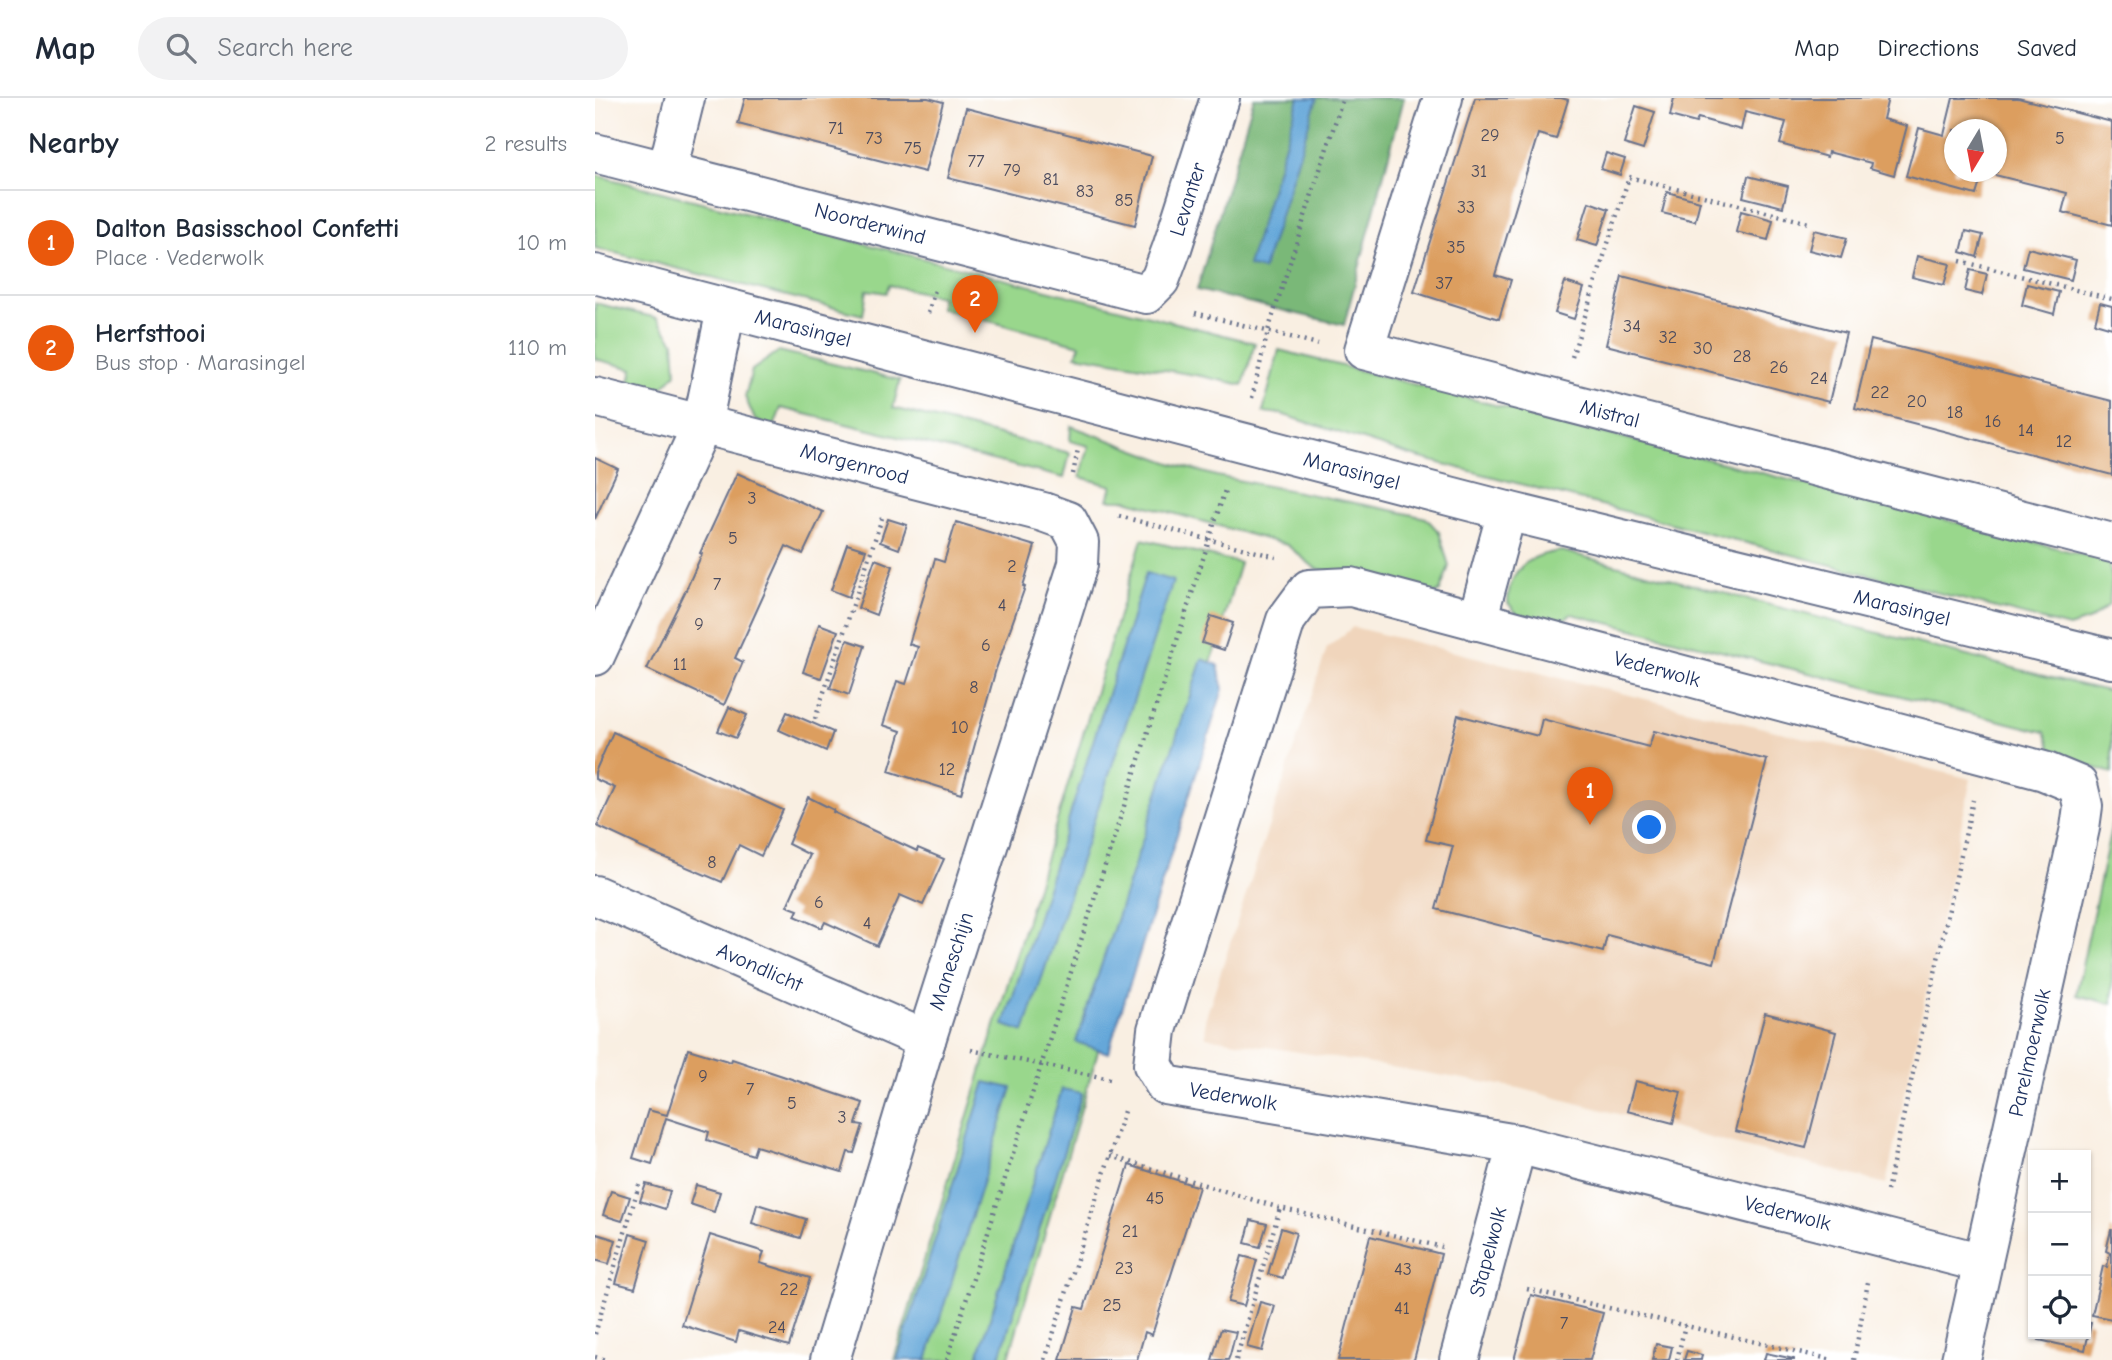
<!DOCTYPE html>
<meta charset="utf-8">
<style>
:root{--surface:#fff;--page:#f2f2f3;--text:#1f2937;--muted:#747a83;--line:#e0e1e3;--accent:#ea580c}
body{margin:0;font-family:"Comic Neue",sans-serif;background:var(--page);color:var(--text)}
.controls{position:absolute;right:21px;bottom:21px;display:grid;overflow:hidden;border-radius:0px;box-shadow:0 2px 5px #0004}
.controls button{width:63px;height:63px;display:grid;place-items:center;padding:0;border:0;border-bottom:2px solid var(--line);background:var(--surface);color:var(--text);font:35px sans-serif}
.compass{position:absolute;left:1349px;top:21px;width:63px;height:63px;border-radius:50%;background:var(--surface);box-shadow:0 2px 5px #0004;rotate:190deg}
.you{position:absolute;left:1055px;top:730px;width:24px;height:24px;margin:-18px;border:5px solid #fff;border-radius:50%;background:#1a73e8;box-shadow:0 0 0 10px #1a73e833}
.badge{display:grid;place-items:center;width:46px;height:46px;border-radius:50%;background:var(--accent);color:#fff;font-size:23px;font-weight:700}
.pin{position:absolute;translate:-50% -58px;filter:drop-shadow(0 2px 4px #0008)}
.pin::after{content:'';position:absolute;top:37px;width:24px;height:21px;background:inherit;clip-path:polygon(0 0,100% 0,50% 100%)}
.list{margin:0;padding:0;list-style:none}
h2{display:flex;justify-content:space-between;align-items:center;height:91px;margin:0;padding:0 28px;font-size:30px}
h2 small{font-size:23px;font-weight:400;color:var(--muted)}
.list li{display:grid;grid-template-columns:46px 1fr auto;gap:21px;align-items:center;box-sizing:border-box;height:105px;padding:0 28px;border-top:2px solid var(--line)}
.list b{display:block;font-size:26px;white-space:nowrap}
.list p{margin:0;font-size:23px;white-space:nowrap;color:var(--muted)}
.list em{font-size:23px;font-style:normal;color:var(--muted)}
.icon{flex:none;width:38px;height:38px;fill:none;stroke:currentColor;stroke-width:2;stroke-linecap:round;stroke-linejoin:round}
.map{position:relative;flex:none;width:1517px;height:1262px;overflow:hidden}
header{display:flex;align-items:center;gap:42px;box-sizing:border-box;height:98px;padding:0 35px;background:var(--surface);border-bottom:2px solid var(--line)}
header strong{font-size:33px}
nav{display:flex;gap:38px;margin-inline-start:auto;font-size:24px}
.search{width:490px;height:63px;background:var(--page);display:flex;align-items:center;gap:18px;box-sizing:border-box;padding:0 24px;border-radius:38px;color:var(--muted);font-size:26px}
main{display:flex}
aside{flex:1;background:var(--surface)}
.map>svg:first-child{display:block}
.built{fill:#f0d5bc}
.green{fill:#99d78c;stroke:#5a8375;stroke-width:2}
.forest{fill:#7ab878;stroke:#4a746b;stroke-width:2}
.water{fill:#65a7d9;stroke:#406b9c;stroke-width:2}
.building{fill:#dc9e5e}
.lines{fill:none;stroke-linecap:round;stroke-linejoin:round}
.street-casing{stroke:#69728c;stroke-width:42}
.secondary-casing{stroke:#69728c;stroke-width:42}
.path{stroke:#69728c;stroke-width:4.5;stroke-dasharray:2 5;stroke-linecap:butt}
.street{stroke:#fff;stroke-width:38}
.secondary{stroke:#fff;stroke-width:38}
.labels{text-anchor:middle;stroke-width:5;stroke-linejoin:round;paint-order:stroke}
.number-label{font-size:18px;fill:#4b4b5e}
.street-label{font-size:21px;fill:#1b2f5e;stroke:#fff}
</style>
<header>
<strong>Map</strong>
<div class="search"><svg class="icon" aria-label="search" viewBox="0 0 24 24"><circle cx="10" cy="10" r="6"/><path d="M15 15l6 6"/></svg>Search here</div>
<nav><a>Map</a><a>Directions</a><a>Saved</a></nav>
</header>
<main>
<aside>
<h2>Nearby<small>2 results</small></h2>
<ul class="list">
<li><span class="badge">1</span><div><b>Dalton Basisschool Confetti</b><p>Place · Vederwolk</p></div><em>10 m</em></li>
<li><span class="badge">2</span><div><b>Herfsttooi</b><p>Bus stop · Marasingel</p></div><em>110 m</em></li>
</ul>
</aside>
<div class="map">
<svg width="1517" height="1262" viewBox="0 0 1517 1262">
<rect width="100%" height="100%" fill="#fff"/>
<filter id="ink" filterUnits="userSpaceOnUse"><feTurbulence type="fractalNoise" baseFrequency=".0143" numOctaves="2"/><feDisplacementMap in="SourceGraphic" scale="14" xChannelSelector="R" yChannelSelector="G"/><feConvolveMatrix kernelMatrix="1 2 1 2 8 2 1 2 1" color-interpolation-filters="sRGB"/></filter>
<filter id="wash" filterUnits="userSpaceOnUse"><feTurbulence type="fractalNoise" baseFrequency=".00686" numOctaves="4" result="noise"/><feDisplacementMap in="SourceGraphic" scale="28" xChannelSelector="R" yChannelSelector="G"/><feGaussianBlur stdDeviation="1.57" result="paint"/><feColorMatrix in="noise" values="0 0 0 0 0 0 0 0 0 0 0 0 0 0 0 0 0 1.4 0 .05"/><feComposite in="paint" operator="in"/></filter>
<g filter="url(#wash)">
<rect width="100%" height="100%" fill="#f9efe2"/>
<polygon class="built" points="758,529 1376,681 1291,1086 924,990 611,939 610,922 732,550"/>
<g class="green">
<polygon points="0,77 660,245 648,287 606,278 481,257 485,247 345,210 346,199 294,187 291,195 272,192 268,217 0,150"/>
<path d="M0,205L62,220L79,244L81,275C65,295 59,299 33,291L38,271L0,261Z"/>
<polygon points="684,252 1513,463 1517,482 1514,507 1495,522 1474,529 818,358 686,316 668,314"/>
<polygon points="184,253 305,282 298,310 475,355 469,380 186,310 179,329 160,322 150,299 157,272"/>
<polygon points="476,328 576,365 621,378 796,412 831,420 844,434 854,468 845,493 834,499 720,470 692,447 531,402 513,402 517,388 485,379 494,348 475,343"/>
<polygon points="547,441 645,465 413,1262 299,1262"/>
<path d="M967,453L1453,579L1517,594V675L1459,658L1450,634L977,516L954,530L930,525L913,505C913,471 935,456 967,453Z"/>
<polygon points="1517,726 1517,906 1481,897"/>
</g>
<polygon class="forest" points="659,0 809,0 749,227 602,192"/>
<g class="water">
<polygon points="704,0 722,0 668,172 653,168"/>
<polygon points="551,475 578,483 429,934 409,927"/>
<polygon points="607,561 623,567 628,591 513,955 481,944"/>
<polygon points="390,984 417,990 332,1262 302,1262"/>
<polygon points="467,991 487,995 404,1262 382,1262"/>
</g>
<g id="blocks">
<g class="building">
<polygon points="150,0 333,0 348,4 330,74 143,26"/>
<polygon points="880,0 966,0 973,2 961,41 943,36 900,177 916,182 904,221 819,194"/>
<polygon points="1079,0 1293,0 1288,21 1312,28 1299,77 1275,70 1276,65 1233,54 1232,59 1185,46 1191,24 1150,14 1146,32 1103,20 1101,25 1075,18"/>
<polygon points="1358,0 1423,0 1517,24 1517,127 1467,114 1472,95 1388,74 1402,74 1402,32 1359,32 1359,74 1388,74 1381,97 1311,78 1324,30 1349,37"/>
<polygon points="1041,8 1060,14 1048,52 1029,46"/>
<polygon points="371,10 557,58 540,127 353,80"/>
<polygon points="1011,55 1030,61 1025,77 1006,71"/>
<polygon points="1153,78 1193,88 1188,109 1148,99"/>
<polygon points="1072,94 1105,103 1100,123 1067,115"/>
<polygon points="994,104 1014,111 1002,148 982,142"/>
<polygon points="1146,113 1178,122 1173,142 1141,134"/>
<polygon points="1219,132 1252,140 1246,160 1214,152"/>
<polygon points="1371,133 1388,137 1382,159 1366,154"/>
<polygon points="1433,150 1481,162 1476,182 1428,170"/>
<polygon points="1322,158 1355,166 1349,187 1317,179"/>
<polygon points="1375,172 1392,176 1387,197 1370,193"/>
<polygon points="1027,178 1251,235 1234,304 1011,247"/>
<polygon points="970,184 989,190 979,221 960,215"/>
<polygon points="1432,186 1464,194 1459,216 1427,207"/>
<polygon points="1505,205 1517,208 1517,230 1500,225"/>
<polygon points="1276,242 1517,303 1517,377 1260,310"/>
<polygon points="0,360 23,371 0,421"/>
<polygon points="142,375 228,414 208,456 191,448 140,560 148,564 129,607 52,571 90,494 107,456 105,455"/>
<polygon points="293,421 312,427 304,451 285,444"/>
<polygon points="361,424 440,448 428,488 430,489 401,571 366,696 294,673 306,633 288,627 302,583 311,586 323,549 314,546 340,461 349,464"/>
<polygon points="252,446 271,452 254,499 236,492"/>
<polygon points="280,461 298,468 281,517 263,510"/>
<polygon points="616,518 638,525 629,552 607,545"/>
<polygon points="224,526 243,533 226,580 208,574"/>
<polygon points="252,542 270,548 254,597 235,590"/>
<polygon points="134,609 152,617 141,640 123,633"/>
<polygon points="192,614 238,634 231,653 184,632"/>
<polygon points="863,617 943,638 947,621 1054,649 1059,633 1172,662 1119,865 1012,837 1008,854 841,811 858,748 831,742"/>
<polygon points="18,634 188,712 166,758 144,747 127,784 42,748 43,747 2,728 20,690 0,681 0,674"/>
<polygon points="213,699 239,712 238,714 322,753 323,750 349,761 328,807 305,797 282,848 230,824 227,830 200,818 203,812 192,808 215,757 193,746"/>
<polygon points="1170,915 1241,934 1211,1050 1140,1033"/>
<polygon points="93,951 136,964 137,961 268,1005 261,1026 268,1027 259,1055 253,1054 247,1074 161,1048 158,1057 112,1042 114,1034 71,1020 57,1066 38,1060 53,1012 72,1017"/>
<polygon points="1040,983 1086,994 1078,1025 1032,1013"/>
<polygon points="534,1067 604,1089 557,1237 550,1234 542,1262 465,1262 481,1209 489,1211"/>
<polygon points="51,1086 75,1093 70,1111 45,1103"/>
<polygon points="101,1087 125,1094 119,1114 95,1106"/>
<polygon points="16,1093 35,1099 27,1123 8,1117"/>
<polygon points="162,1106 211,1121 205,1140 157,1125"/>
<polygon points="656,1122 672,1126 665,1149 650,1145"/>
<polygon points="686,1130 701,1135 688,1180 673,1176"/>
<polygon points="1516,1132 1517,1132 1517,1221 1497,1217 1508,1168 1512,1169 1515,1155 1511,1153"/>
<polygon points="2,1136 21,1142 14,1166 0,1162"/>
<polygon points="35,1136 54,1142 40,1190 21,1185"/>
<polygon points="115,1137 169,1154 165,1165 215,1180 194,1248 144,1233 141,1244 87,1227"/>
<polygon points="775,1138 846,1156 819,1262 743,1262"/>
<polygon points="647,1158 662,1162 649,1208 633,1204"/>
<polygon points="936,1197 1008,1215 995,1262 919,1262"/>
<polygon points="665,1204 680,1208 667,1253 652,1249"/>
<polygon points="1491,1224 1496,1225 1490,1252 1444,1242 1446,1236 1491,1236"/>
<polygon points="626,1231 641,1234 635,1257 633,1262 617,1262"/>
<polygon points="1061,1246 1077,1249 1074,1262 1057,1262"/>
<polygon points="1092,1253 1107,1257 1106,1262 1089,1262"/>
<polygon points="1171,1255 1199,1261 1199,1262 1169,1262"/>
</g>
</g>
</g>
<g filter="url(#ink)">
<use href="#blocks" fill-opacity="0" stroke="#69728c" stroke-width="2"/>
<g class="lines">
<g class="street-casing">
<g id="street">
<path id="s1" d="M848,0L769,252L1517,445"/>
<path id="s2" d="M0,55L551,196L565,182L577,150L625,0"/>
<polyline points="72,73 90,0"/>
<path id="s3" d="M0,299L448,414L473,423L484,444L483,466L331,942L235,1262"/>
<polyline points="882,523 912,413"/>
<polyline points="0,558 107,327 131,211"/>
<path id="s4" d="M0,797L331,942"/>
<path id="s5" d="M864,1262L922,1046"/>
<path id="s6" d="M1366,1262L1485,730L1488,708L1483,687L1449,673L756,489L714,491L691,522L562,932L558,967L570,987L922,1046L1388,1165"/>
</g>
</g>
<g class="secondary-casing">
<g id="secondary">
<path id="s7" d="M0,176L912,413L1517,561"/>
</g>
</g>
<g class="path">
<polyline points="1365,163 1517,201"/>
<polyline points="333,215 341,189"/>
<polyline points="600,215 723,246"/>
<polyline points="977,259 1034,79 1214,125"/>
<polyline points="657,300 673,233 748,0"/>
<polyline points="478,376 483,351"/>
<polyline points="524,418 681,459"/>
<polyline points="220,621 287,420"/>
<polyline points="376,952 515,981"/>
<polyline points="515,1058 685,1110 847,1149"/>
<polyline points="1292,1093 1378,702"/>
<polyline points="932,1191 1238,1262"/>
<polyline points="0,1236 44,1087"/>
<polyline points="0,1259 12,1262"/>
<polyline points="352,1262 631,389"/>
<polyline points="450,1262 529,1013"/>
<polyline points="641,1262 685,1110"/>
<polyline points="1082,1262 1090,1227"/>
<polyline points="1259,1262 1273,1184"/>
</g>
<use href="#street" class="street"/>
<use href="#secondary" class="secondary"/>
</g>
</g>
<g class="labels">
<g class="number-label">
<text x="241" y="36">71</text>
<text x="895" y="43">29</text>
<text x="279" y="46">73</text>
<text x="1465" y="46">5</text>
<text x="318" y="56">75</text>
<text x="381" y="69">77</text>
<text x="417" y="78">79</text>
<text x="884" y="79">31</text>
<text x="456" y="87">81</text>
<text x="490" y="99">83</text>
<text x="529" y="108">85</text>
<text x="871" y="115">33</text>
<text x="861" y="155">35</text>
<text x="849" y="191">37</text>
<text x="1037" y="234">34</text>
<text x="1073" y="245">32</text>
<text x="1108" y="256">30</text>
<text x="1147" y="264">28</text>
<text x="1184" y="275">26</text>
<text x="1224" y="286">24</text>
<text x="1285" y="300">22</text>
<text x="1322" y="309">20</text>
<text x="1360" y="320">18</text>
<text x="1398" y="329">16</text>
<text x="1431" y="338">14</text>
<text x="1469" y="349">12</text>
<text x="157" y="406">3</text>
<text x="138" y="446">5</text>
<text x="417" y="474">2</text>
<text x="122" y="492">7</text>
<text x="407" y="513">4</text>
<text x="104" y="532">9</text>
<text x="391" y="553">6</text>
<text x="85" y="572">11</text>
<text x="379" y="595">8</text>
<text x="365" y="635">10</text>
<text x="352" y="677">12</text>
<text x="117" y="770">8</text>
<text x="224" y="810">6</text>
<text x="272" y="831">4</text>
<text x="108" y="984">9</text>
<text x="155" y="997">7</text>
<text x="197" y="1011">5</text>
<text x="247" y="1025">3</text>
<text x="560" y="1106">45</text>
<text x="535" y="1139">21</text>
<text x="529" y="1176">23</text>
<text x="808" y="1177">43</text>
<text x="194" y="1197">22</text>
<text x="517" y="1213">25</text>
<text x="807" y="1216">41</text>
<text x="969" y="1231">7</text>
<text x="182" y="1235">24</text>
</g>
<g class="street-label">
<text dy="7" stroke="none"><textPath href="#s2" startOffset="674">Levanter</textPath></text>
<text dy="7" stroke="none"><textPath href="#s2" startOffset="284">Noorderwind</textPath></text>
<text dy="7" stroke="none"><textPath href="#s7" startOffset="215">Marasingel</textPath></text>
<text dy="7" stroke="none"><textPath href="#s1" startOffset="518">Mistral</textPath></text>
<text dy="7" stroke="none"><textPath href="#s3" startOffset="268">Morgenrood</textPath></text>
<text dy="7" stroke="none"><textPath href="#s7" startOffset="782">Marasingel</textPath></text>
<text dy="7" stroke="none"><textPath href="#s7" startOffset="1349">Marasingel</textPath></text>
<text transform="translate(1062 571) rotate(15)" y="7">Vederwolk</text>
<text transform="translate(356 863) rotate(-72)" y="7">Maneschijn</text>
<text dy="7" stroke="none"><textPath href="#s4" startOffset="180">Avondlicht</textPath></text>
<text dy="7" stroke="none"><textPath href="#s6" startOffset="315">Parelmoerwolk</textPath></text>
<text dy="7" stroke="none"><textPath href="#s6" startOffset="1981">Vederwolk</textPath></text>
<text dy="7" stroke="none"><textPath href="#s6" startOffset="2548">Vederwolk</textPath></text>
<text dy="7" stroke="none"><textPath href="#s5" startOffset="112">Stapelwolk</textPath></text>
</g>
</g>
</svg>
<div class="controls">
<button>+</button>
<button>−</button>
<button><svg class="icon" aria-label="locate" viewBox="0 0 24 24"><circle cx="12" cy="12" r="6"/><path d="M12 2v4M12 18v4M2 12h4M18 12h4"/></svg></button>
</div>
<svg class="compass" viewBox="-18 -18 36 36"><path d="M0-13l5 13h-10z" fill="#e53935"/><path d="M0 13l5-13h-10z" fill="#747a83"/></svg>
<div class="you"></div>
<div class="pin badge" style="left:995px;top:727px">1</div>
<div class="pin badge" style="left:380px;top:235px">2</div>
</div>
</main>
